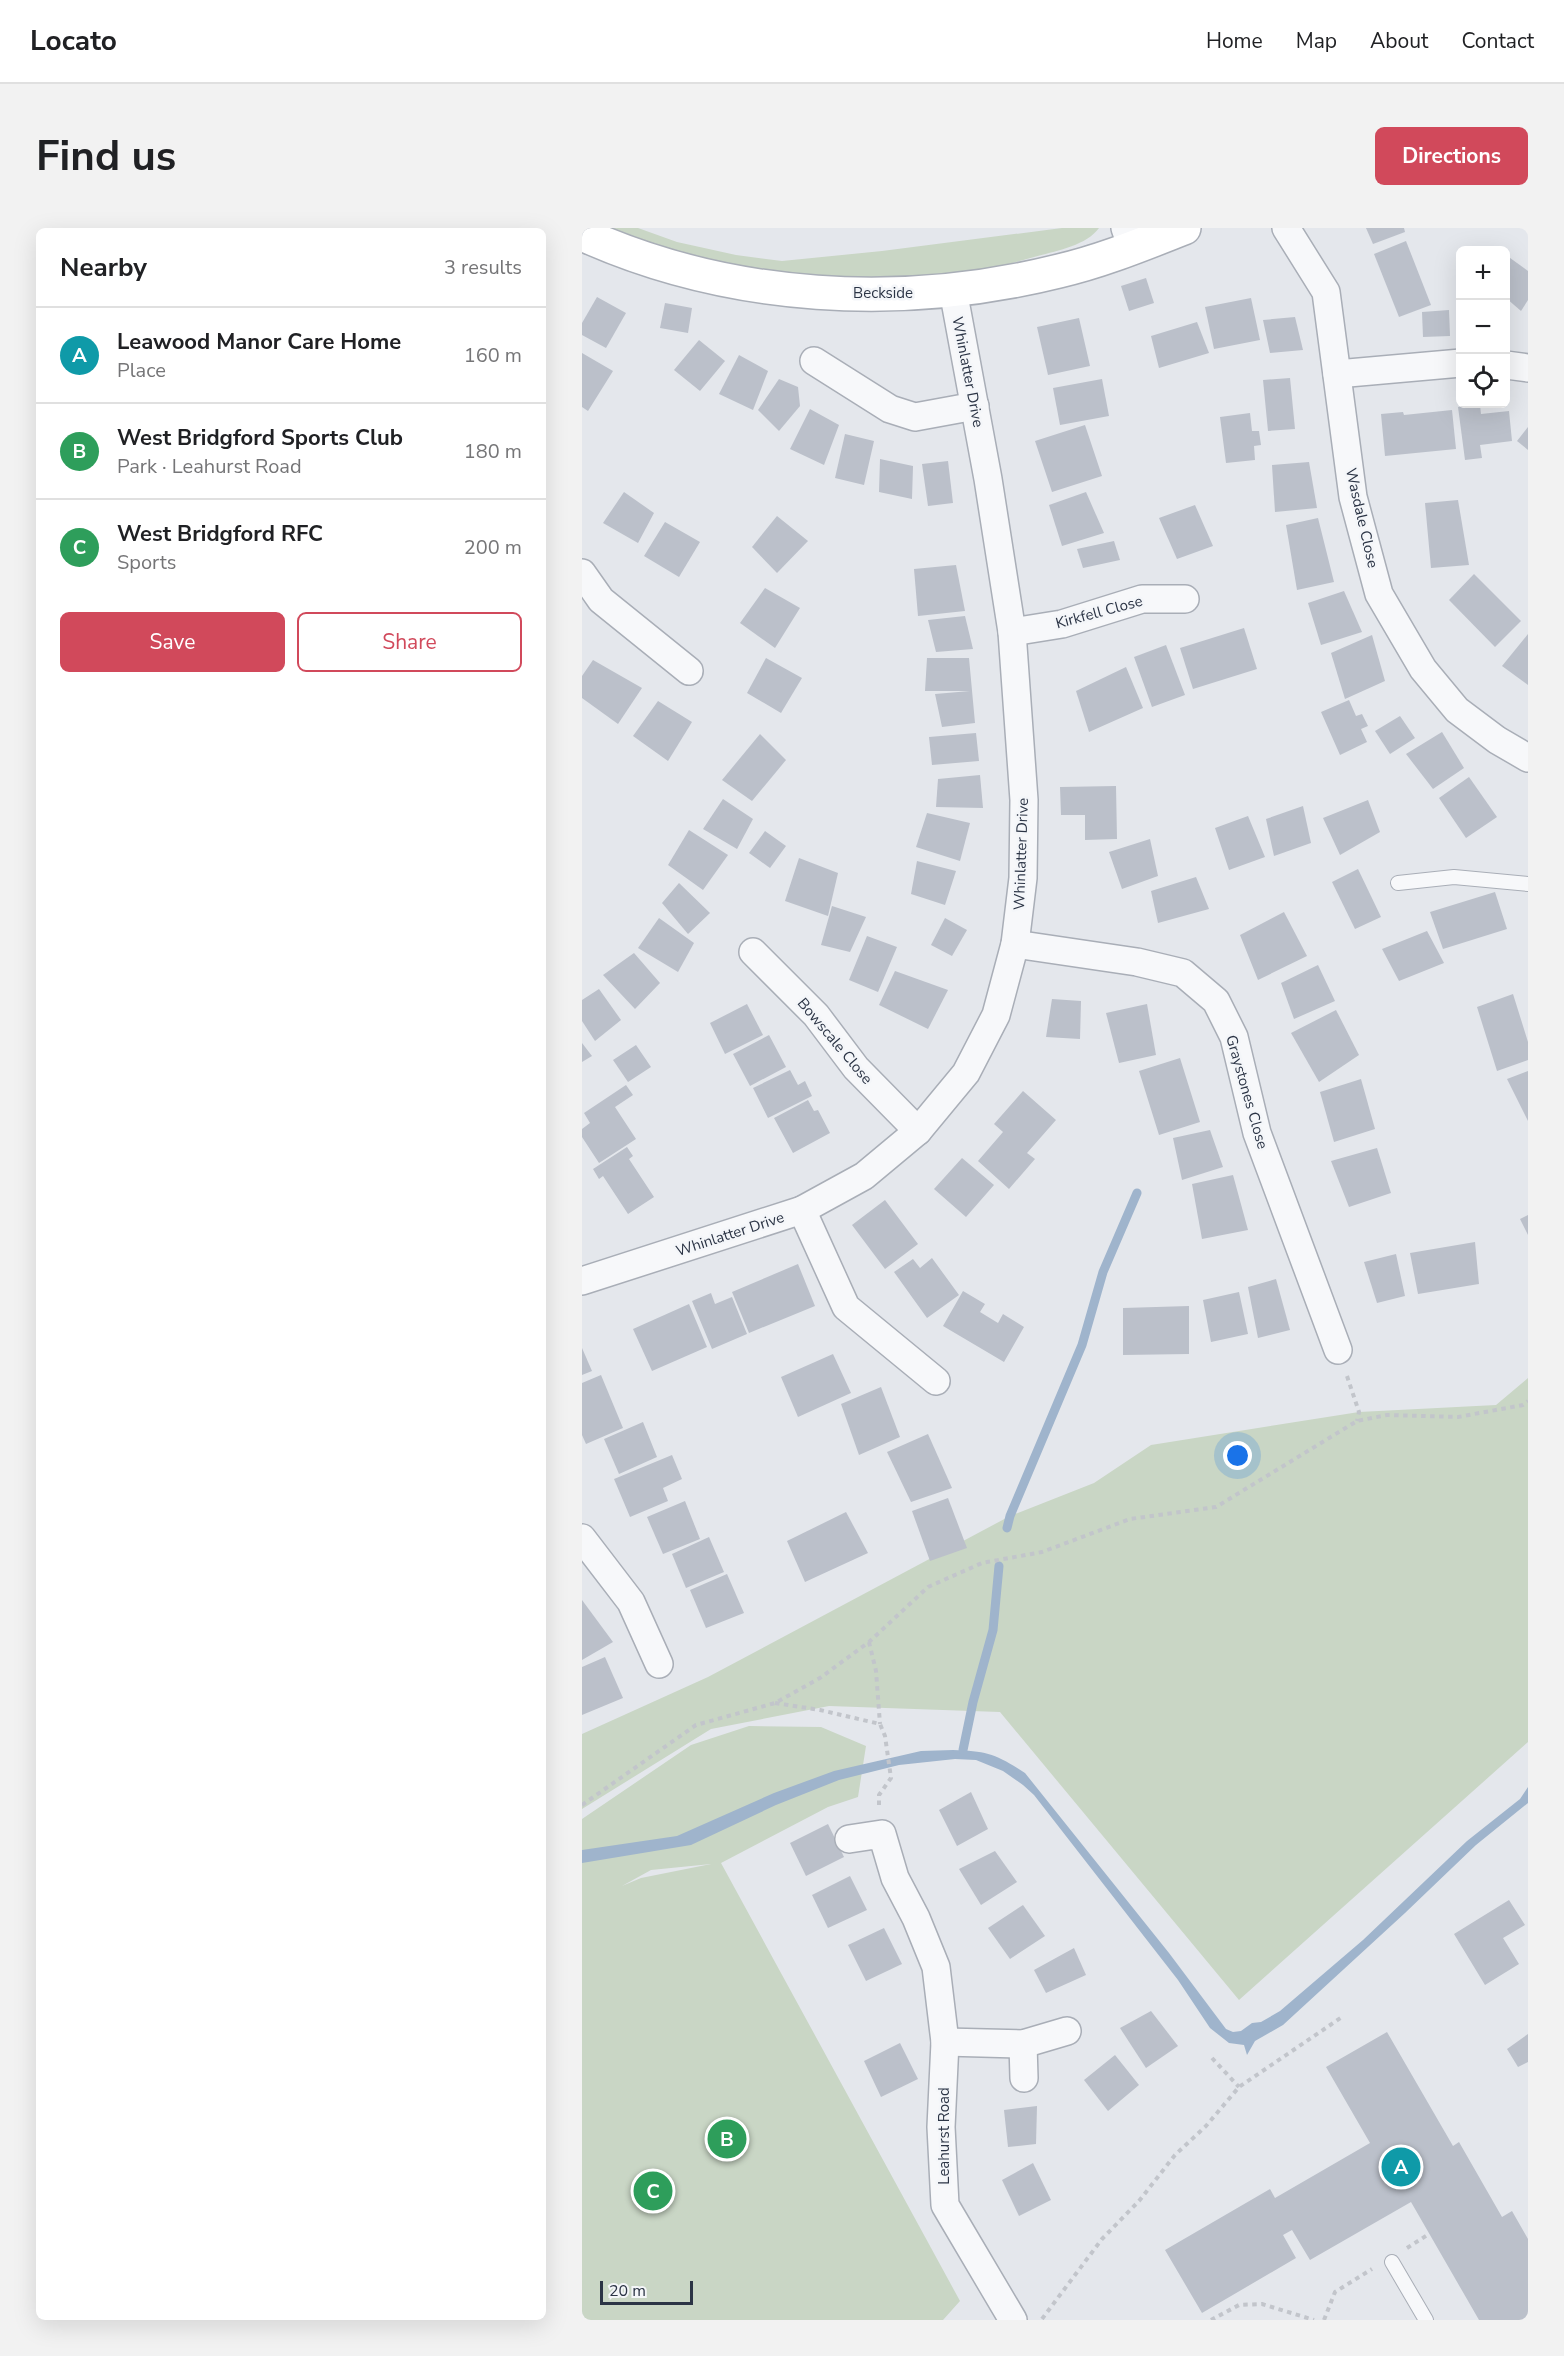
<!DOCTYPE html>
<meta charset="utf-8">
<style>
:root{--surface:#fff;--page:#f2f2f2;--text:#202124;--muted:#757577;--line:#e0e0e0;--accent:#d1495b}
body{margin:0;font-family:"Nunito Sans",sans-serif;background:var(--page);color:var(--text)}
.controls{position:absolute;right:18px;top:18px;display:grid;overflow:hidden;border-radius:9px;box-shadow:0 6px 24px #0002}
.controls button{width:54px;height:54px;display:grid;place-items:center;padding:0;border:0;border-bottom:2px solid var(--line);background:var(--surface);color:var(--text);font:30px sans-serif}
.scale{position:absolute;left:18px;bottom:15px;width:93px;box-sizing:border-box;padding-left:6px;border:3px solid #2b3445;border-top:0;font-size:16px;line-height:21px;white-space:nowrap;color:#2b3445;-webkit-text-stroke:4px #f4f6f9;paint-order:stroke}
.you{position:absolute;left:656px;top:1228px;width:21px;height:21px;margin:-15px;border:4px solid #fff;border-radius:50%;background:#1a73e8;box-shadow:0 0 0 9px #1a73e833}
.badge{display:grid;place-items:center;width:39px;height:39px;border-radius:50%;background:var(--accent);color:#fff;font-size:20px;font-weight:700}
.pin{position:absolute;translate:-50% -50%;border:3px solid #fff;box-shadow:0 2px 6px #0006}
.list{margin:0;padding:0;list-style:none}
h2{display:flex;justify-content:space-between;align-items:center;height:78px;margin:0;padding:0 24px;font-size:26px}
h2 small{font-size:20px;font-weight:400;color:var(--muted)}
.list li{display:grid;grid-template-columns:39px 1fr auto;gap:18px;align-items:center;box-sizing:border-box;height:96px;padding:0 24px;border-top:2px solid var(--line)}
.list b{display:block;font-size:22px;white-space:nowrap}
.list p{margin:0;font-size:20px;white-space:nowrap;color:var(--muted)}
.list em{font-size:20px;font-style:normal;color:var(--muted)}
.actions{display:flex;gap:12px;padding:18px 24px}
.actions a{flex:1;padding:14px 0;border:2px solid var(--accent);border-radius:9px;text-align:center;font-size:21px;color:var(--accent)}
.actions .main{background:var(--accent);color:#fff}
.icon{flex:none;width:33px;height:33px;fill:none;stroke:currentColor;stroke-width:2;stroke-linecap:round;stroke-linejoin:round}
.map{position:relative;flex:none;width:946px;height:2092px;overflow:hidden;border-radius:9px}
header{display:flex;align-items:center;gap:36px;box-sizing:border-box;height:84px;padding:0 30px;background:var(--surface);border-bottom:2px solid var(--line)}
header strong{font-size:28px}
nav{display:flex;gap:33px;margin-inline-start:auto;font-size:21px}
.intro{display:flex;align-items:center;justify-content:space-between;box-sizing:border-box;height:144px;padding:0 36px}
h1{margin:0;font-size:42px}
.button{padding:15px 27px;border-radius:9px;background:var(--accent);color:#fff;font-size:21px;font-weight:700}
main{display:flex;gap:36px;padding:0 36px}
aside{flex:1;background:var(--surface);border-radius:9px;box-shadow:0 6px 24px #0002}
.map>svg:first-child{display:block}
.green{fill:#c9d6c5;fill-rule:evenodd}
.water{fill:#9fb4cc}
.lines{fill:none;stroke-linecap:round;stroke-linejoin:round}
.stream{stroke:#9fb4cc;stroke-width:9}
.building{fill:#bbc0ca}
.lane-casing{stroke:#a9aeb7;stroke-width:16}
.street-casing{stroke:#a9aeb7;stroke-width:30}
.secondary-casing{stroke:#a9aeb7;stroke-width:36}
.path{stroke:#c2c5cb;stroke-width:4;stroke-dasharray:4.5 4.5;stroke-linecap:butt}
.lane{stroke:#f7f8fa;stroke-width:14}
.street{stroke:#f7f8fa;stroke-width:27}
.secondary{stroke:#fff;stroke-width:33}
.labels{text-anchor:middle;stroke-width:5;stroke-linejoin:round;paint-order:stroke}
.street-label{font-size:15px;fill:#2b3445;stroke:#f4f6f9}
</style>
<header>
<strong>Locato</strong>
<nav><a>Home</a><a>Map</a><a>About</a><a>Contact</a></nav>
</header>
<div class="intro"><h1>Find us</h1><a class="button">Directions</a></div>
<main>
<aside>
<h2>Nearby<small>3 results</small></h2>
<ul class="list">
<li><span class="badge" style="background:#0f9aa8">A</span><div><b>Leawood Manor Care Home</b><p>Place</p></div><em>160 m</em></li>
<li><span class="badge" style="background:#2e9e5b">B</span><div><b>West Bridgford Sports Club</b><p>Park · Leahurst Road</p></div><em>180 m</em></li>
<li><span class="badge" style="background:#2e9e5b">C</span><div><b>West Bridgford RFC</b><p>Sports</p></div><em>200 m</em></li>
</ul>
<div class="actions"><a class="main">Save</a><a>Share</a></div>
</aside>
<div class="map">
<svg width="946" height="2092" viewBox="0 0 946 2092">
<rect width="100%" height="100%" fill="#e4e7ec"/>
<g class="green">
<path d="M30,0H56L95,14L154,27L200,33L300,23L480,0H517C504,18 473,23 452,29C421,38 390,46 358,49C253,58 128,40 30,0Z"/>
<polygon points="946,1150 946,1514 657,1772 418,1484 247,1478 129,1501 0,1581 0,1506 126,1449 428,1288 512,1255 569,1217 777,1184 914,1177"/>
<path d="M167,1498L239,1499L284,1518L276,1569L246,1579L139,1635L378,2073L361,2092H0V1591L109,1517ZM129,1636L59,1650L40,1658L69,1642Z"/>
</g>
<path class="water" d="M371,1522C405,1523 414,1526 443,1545L587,1725L644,1801L651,1804L659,1803L670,1795L679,1794L698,1783L781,1712L885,1613L938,1571L946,1559V1575L894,1617L823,1685L701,1797L673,1813L665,1827L662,1817L647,1815L628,1800L596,1752L452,1567L441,1557L421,1543L394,1532L373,1531L317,1537L257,1552L194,1577L109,1617L0,1635V1622L95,1608L192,1565L252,1543L339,1523Z"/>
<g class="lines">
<g class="stream">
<polyline points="425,1300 428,1288 500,1117 521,1044 555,965"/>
<polyline points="381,1522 391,1474 411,1402 417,1338"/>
</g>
</g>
<g class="building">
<polygon points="784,0 822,0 823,4 791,16"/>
<polygon points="824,13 849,77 817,89 792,26"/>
<polygon points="924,27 946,43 946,72 939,83 924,70"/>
<polygon points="564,50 572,75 547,83 539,58"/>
<polygon points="15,69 44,85 24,120 0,107 0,95"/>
<polygon points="669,70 678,112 632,121 623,79"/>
<polygon points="83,75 110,80 106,105 78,100"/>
<polygon points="867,82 868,108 841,109 840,84"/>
<polygon points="713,89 721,122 688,125 681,92"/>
<polygon points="497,90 508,138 466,147 455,99"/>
<polygon points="615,94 627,125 577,140 569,108"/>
<polygon points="117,112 143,133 118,163 92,142"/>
<polygon points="0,125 31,143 6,183 0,179"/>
<polygon points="157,127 186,143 171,182 137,166"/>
<polygon points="708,150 713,201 686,203 681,152"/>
<polygon points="197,151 216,159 218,178 197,203 176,182"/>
<polygon points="520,151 527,188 478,197 471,160"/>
<polygon points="898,177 899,186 927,183 930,213 898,217 900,230 883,232 876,179"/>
<polygon points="228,181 257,197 242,237 208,221"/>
<polygon points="870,182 874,221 803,228 799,186 821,184 822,187"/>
<polygon points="668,185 670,203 677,203 679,217 672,218 673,232 644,235 638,189"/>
<polygon points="503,197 520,248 470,264 453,213"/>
<polygon points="946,199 946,222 935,213"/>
<polygon points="263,206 292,213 282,257 253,250"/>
<polygon points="298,231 331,238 330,271 297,264"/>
<polygon points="366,233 371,275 346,278 340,236"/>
<polygon points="727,234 735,280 693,284 690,237"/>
<polygon points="42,264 72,285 56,315 21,295"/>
<polygon points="504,264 522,305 480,318 467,277"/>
<polygon points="876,272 887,337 849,340 843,275"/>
<polygon points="613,277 631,318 595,331 577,290"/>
<polygon points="195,288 226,313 195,345 170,319"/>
<polygon points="736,290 752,354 715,362 704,297"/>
<polygon points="83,294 118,314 97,349 62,328"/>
<polygon points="532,313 538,332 501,340 495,321"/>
<polygon points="374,337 383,383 336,388 332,341"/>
<polygon points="892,346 939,393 913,419 867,372"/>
<polygon points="183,360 218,380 193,420 158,395"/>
<polygon points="762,363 780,404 739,417 726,375"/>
<polygon points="383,388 391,421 354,424 346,392"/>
<polygon points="662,400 675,441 611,461 598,420"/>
<polygon points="946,406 946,457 920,438"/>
<polygon points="790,407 803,453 763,471 749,425"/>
<polygon points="584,417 603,467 570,479 552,429"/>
<polygon points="184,430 220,450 199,485 165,465"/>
<polygon points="345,430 387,430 393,495 360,499 353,466 388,463 343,463"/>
<polygon points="11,432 60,460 36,496 0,470 0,448"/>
<polygon points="544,439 561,480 507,504 494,463"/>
<polygon points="767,472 774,488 780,486 786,498 779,501 785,514 758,527 739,484"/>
<polygon points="76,473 110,494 86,533 51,508"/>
<polygon points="818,488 833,510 808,526 793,503"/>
<polygon points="860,504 882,540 851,561 824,526"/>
<polygon points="394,505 397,533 350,537 347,509"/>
<polygon points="178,506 204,532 170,573 140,552"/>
<polygon points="398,547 401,580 354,579 356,551"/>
<polygon points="887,549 915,589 884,610 857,570"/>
<polygon points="534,558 535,611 503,612 503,587 479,587 478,559"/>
<polygon points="141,571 171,591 155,621 121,601"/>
<polygon points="786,572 798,604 758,627 741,590"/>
<polygon points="721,578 729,615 692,628 684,591"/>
<polygon points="345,585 388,595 378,633 334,619"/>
<polygon points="666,588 683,629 647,642 633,600"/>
<polygon points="107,602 146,627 121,662 86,637"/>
<polygon points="183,603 204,618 188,640 167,625"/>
<polygon points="568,611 576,648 540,661 527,624"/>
<polygon points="217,630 256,645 246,688 203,673"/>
<polygon points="335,633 374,643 363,677 329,666"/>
<polygon points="776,641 799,689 773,701 750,654"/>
<polygon points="614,649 627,681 576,695 569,663"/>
<polygon points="97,655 128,685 106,706 80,675"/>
<polygon points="913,664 925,701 861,721 848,684"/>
<polygon points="250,678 284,689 268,724 239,717"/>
<polygon points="702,684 725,728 676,752 658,707"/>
<polygon points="77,690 112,715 96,744 56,720"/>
<polygon points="363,690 385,702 370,728 349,717"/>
<polygon points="845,703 862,735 817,753 800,721"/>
<polygon points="285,708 315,719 296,764 267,752"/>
<polygon points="52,725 78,755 53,781 21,747"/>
<polygon points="736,737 753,773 712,791 699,755"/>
<polygon points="313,743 366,762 346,801 297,777"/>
<polygon points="17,761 39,792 13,813 0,793 0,772"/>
<polygon points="931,766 946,814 946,832 915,843 895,779"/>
<polygon points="470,771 499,773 498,811 464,809"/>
<polygon points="165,776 181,807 143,826 128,795"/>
<polygon points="565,776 574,827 537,835 524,785"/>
<polygon points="754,782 777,827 737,854 709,805"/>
<polygon points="187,807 204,839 168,858 151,826"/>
<polygon points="0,815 10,828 0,834"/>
<polygon points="54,817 69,839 46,854 31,832"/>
<polygon points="598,830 618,894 577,907 557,843"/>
<polygon points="208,842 216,857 223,853 230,868 186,890 171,860"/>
<polygon points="946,843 946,893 925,851"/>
<polygon points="779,851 793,901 752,914 738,864"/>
<polygon points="44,857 51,867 33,879 54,911 17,935 0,909 0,901 8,895 2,885"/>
<polygon points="441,863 474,892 445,925 453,931 427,961 396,933 421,904 412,896"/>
<polygon points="226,872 232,883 236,882 248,905 211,925 192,890"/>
<polygon points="628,902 641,939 600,952 591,910"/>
<polygon points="45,919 51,928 47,931 72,969 46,986 21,948 17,951 11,941"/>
<polygon points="795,920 809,965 767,979 749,933"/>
<polygon points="380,930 412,957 384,989 352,961"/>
<polygon points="651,947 666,1002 620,1011 610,956"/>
<polygon points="303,972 336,1016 303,1041 270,997"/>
<polygon points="946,987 946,1007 938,991"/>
<polygon points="893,1014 897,1056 836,1066 828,1025"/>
<polygon points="814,1026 823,1068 795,1075 782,1034"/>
<polygon points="350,1030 377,1067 345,1090 312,1044 331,1031 338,1040"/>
<polygon points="216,1036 233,1078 167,1105 150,1064"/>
<polygon points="694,1051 708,1102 676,1110 666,1059"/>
<polygon points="381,1063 403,1076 398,1084 416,1095 421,1086 442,1099 422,1134 361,1098"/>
<polygon points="657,1064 666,1106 629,1114 621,1072"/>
<polygon points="129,1065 133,1076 150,1069 165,1106 130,1121 110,1073"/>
<polygon points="107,1076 125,1119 70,1143 51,1101"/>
<polygon points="607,1078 607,1126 541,1127 541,1080"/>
<polygon points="0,1120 10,1143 0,1147"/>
<polygon points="251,1126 269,1165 216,1189 199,1149"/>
<polygon points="19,1147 41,1200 4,1216 0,1207 0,1155"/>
<polygon points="299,1159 318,1209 277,1227 259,1176"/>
<polygon points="61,1194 75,1229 37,1246 22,1211"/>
<polygon points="346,1206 370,1260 329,1274 305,1224"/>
<polygon points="90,1227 100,1251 81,1260 86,1273 48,1289 32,1251"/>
<polygon points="366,1270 385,1320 348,1333 330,1283"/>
<polygon points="103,1273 118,1311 81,1326 65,1289"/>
<polygon points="264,1284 286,1325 223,1354 205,1313"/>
<polygon points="127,1309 142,1344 104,1360 90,1326"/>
<polygon points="145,1346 162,1385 124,1400 108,1362"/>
<polygon points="0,1372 31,1414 0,1432"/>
<polygon points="23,1429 41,1470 0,1487 0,1439"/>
<polygon points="389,1564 406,1601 375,1618 357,1582"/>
<polygon points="246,1596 262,1629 224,1648 208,1615"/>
<polygon points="413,1623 435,1654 399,1677 377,1641"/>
<polygon points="268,1648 285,1682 246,1700 230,1667"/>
<polygon points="927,1672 943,1697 921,1710 937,1736 903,1757 872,1706"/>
<polygon points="441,1677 463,1708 428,1731 406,1700"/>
<polygon points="302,1700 320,1736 284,1753 266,1717"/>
<polygon points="492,1720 504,1747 464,1765 452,1742"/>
<polygon points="569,1783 596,1818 564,1840 538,1800"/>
<polygon points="805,1804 871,1918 877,1914 920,1989 930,1983 946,2011 946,2092 897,2092 829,1974 728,2032 710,2002 701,2007 714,2030 620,2085 583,2022 688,1961 693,1970 788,1915 744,1839"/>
<polygon points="946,1806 946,1834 936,1839 925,1821"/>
<polygon points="318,1815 336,1851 299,1869 282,1833"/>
<polygon points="533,1827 557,1857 526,1883 502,1852"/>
<polygon points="455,1878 454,1916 426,1919 422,1882"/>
<polygon points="451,1935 469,1972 437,1988 420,1952"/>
</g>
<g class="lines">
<g class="lane-casing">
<g id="lane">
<polyline points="816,655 872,649 946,656"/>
<polyline points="810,2034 844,2092"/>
</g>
</g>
<g class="street-casing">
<g id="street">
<polyline points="543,0 550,20"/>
<polyline points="704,0 744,64 771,269 797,366 841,441 875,482 915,512 946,530"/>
<polyline points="232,133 308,181 333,189 393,178"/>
<polyline points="924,137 946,140"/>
<polyline points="755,146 879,135"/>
<polyline points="0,345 19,372 107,443"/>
<polyline points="430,404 480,396 560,371 603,371"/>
<polyline points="433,716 555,734 601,745 634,773 652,809 675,905 756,1122"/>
<polyline points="171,724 234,787 274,840 336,903"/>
<polyline points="220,982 264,1079 354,1153"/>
<polyline points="0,1053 220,982 282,948 336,903 384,845 414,787 433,716 441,650 442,572 430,404 406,251 371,62"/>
<polyline points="0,1310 49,1374 77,1436"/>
<polyline points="267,1611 300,1606 313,1650 334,1690 354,1739 363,1814 359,1899 363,1977 431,2092"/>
<polyline points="363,1814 441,1816 485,1803"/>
<polyline points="441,1816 442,1850"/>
</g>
</g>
<g class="secondary-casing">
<path id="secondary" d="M0,6C148,73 320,82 477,43C520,33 561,16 602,0"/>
</g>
<g class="path">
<polyline points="765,1148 777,1184 775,1193"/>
<polyline points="287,1414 294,1443 298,1496"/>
<polyline points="193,1475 238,1482 298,1496 303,1508 309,1550 297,1567 297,1577"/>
<polyline points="0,1577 114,1497 193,1475 238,1450 287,1414 346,1359 400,1335 460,1324 548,1291 634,1279 775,1193 805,1187 876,1189 941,1177 946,1173"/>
<polyline points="630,1830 657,1859"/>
<polyline points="825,2020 847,2006"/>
<polyline points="460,2091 520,2011 557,1973 593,1927 624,1898 657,1859 760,1789"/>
<polyline points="629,2092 657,2077 680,2076 732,2092"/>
<polyline points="742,2092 753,2064 790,2041"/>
</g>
<use href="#lane" class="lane"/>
<use href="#street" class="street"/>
<use href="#secondary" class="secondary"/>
</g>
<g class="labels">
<g class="street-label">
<text x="301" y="70">Beckside</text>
<text transform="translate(386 144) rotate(79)" y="5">Whinlatter Drive</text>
<text transform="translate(780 290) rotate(77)" y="5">Wasdale Close</text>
<text transform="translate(517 384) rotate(-15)" y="5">Kirkfell Close</text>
<text transform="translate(439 626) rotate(-88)" y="5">Whinlatter Drive</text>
<text transform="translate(253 813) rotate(50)" y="5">Bowscale Close</text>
<text transform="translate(665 864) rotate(74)" y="5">Graystones Close</text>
<text transform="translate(148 1006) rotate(-18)" y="5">Whinlatter Drive</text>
<text transform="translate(362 1908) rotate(-90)" y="5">Leahurst Road</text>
</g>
</g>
</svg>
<div class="controls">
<button>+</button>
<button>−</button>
<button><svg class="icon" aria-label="locate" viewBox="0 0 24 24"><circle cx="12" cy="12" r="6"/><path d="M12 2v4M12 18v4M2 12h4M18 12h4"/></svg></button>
</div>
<div class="scale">20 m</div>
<div class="you"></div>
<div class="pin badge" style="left:819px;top:1939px;background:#0f9aa8">A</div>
<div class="pin badge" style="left:145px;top:1911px;background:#2e9e5b">B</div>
<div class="pin badge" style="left:71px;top:1963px;background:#2e9e5b">C</div>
</div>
</main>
